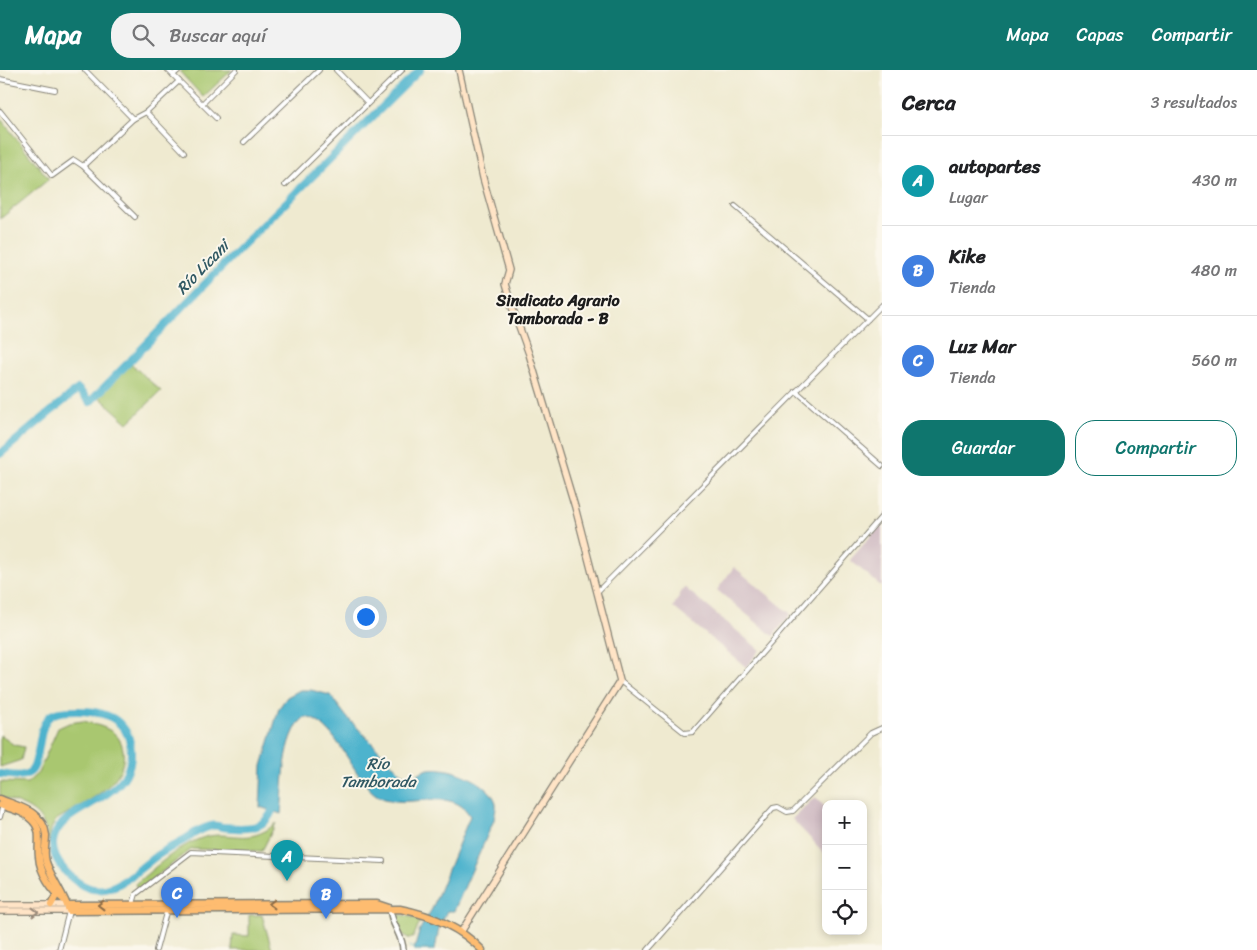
<!DOCTYPE html>
<html lang="es">
<meta charset="utf-8">
<style>
:root{--surface:#fff;--page:#f2f2f2;--text:#202124;--muted:#757577;--line:#e0e0e0;--accent:#0f766e}
body{margin:0;font-family:Sriracha,sans-serif;background:var(--page);color:var(--text)}
.controls{position:absolute;right:15px;bottom:15px;display:grid;overflow:hidden;border-radius:10px;box-shadow:0 2px 8px #0003}
.controls button{width:45px;height:45px;display:grid;place-items:center;padding:0;border:0;border-bottom:1px solid var(--line);background:var(--surface);color:var(--text);font:25px sans-serif}
.you{position:absolute;left:365px;top:546px;width:18px;height:18px;margin:-12px;border:4px solid #fff;border-radius:50%;background:#1a73e8;box-shadow:0 0 0 8px #1a73e833}
.badge{display:grid;place-items:center;width:32px;height:32px;border-radius:50%;background:var(--accent);color:#fff;font-size:16px;font-weight:700}
.pin{position:absolute;translate:-50% -41px;filter:drop-shadow(0 1px 2px #0008)}
.pin::after{content:'';position:absolute;top:26px;width:18px;height:15px;background:inherit;clip-path:polygon(0 0,100% 0,50% 100%)}
.list{margin:0;padding:0;list-style:none}
h2{display:flex;justify-content:space-between;align-items:center;height:65px;margin:0;padding:0 20px;font-size:21px}
h2 small{font-size:16px;font-weight:400;color:var(--muted)}
.list li{display:grid;grid-template-columns:32px 1fr auto;gap:15px;align-items:center;box-sizing:border-box;height:90px;padding:0 20px;border-top:1px solid var(--line)}
.list b{display:block;font-size:19px;white-space:nowrap}
.list p{margin:0;font-size:16px;white-space:nowrap;color:var(--muted)}
.list em{font-size:16px;font-style:normal;color:var(--muted)}
.actions{display:flex;gap:10px;padding:15px 20px}
.actions a{flex:1;padding:11px 0;border:1px solid var(--accent);border-radius:20px;text-align:center;font-size:18px;color:var(--accent)}
.actions .main{background:var(--accent);color:#fff}
.icon{flex:none;width:28px;height:28px;fill:none;stroke:currentColor;stroke-width:2;stroke-linecap:round;stroke-linejoin:round}
.map{position:relative;flex:none;width:882px;height:880px;overflow:hidden}
header{display:flex;align-items:center;gap:30px;box-sizing:border-box;height:70px;padding:0 25px;background:var(--accent);color:#fff}
header strong{font-size:24px}
nav{display:flex;gap:28px;margin-inline-start:auto;font-size:18px}
.search{width:350px;height:45px;background:var(--page);display:flex;align-items:center;gap:12px;box-sizing:border-box;padding:0 18px;border-radius:20px;color:var(--muted);font-size:19px}
main{display:flex}
aside{flex:1;background:var(--surface)}
.map>svg:first-child{display:block}
.industrial{fill:#d2bec5}
.green{fill:#a9c76f;stroke:#627246}
.water{fill:#4eb3cd;stroke:#356874}
.lines{fill:none;stroke-linecap:round;stroke-linejoin:round}
.stream{stroke:#4eb3cd;stroke-width:1}
.river{stroke:#4eb3cd;stroke-width:8}
.minor-casing{stroke:#868376;stroke-width:6}
.tertiary-casing{stroke:#868376;stroke-width:8}
.secondary-casing{stroke:#868376;stroke-width:8}
.primary-casing{stroke:#868376;stroke-width:9}
.minor{stroke:#fff;stroke-width:4}
.tertiary{stroke:#fff;stroke-width:5}
.secondary{stroke:#ffe4c6;stroke-width:5.5}
.primary{stroke:#febc70;stroke-width:6}
.oneway{stroke:#8d6c46}
.oneway2{stroke:#998a7a}
.labels{text-anchor:middle;stroke-width:4;stroke-linejoin:round;paint-order:stroke}
.water-label{font-size:16px;font-style:italic;fill:#305863;stroke:#fbf7ec}
.neighbourhood-label{font-size:16px;font-weight:bold;fill:#1c1c1c;stroke:#fbf7ec}
</style>
<header>
<strong>Mapa</strong>
<div class="search"><svg class="icon" aria-label="search" viewBox="0 0 24 24"><circle cx="10" cy="10" r="6"/><path d="M15 15l6 6"/></svg>Buscar aquí</div>
<nav><a>Mapa</a><a>Capas</a><a>Compartir</a></nav>
</header>
<main>
<div class="map">
<svg width="882" height="880" viewBox="0 0 882 880">
<rect width="100%" height="100%" fill="#fbf7ec"/>
<filter id="ink" filterUnits="userSpaceOnUse"><feTurbulence type="fractalNoise" baseFrequency=".02" numOctaves="2"/><feDisplacementMap in="SourceGraphic" scale="10" xChannelSelector="R" yChannelSelector="G"/><feConvolveMatrix kernelMatrix="1 2 1 2 8 2 1 2 1" color-interpolation-filters="sRGB"/></filter>
<filter id="wash" filterUnits="userSpaceOnUse"><feTurbulence type="fractalNoise" baseFrequency=".0096" numOctaves="4" result="noise"/><feDisplacementMap in="SourceGraphic" scale="20" xChannelSelector="R" yChannelSelector="G"/><feGaussianBlur stdDeviation="1.12" result="paint"/><feColorMatrix in="noise" values="0 0 0 0 0 0 0 0 0 0 0 0 0 0 0 0 0 1.4 0 .05"/><feComposite in="paint" operator="in"/></filter>
<g filter="url(#wash)">
<rect width="100%" height="100%" fill="#efead0"/>
<g class="industrial">
<polygon points="882,453 882,517 850,490"/>
<polygon points="734,497 791,544 773,566 717,520"/>
<polygon points="684,517 760,580 746,597 673,537"/>
<polygon points="815,727 826,738 826,785 792,749"/>
</g>
<g class="green">
<polygon points="182,0 232,0 203,27 180,2"/>
<polygon points="0,48 49,109 0,149"/>
<polygon points="129,292 161,321 128,353 97,325"/>
<path d="M83,651C100,656 120,659 123,680C129,715 81,734 56,750L51,759L49,775C45,741 29,737 0,727V712L27,713L38,703L58,658L69,653Z"/>
<polygon points="0,665 14,675 24,677 21,690 0,697"/>
<path d="M276,753L262,781L192,779L138,820L135,814C155,798 175,778 199,769C229,757 247,779 276,753Z"/>
<polygon points="393,843 421,849 413,868 408,868 397,860"/>
<polygon points="249,845 262,845 272,880 232,880 233,865 249,866"/>
</g>
<path class="water" d="M300,620H311L330,625L346,646L401,703L411,709C415,706 420,702 425,700C444,693 493,712 496,734C497,739 494,745 494,750L454,841H447L439,858L435,880H414L420,859L432,839L470,746C452,714 406,742 378,726C354,712 337,651 305,647C282,665 284,717 281,744L260,737L262,696L279,638L287,627Z"/>
<g class="lines">
<polyline class="stream" points="410,876 415,880"/>
<g class="river">
<polyline points="0,384 78,319 90,332 243,175 420,0"/>
<path d="M0,704C10,705 25,709 32,700C36,695 36,687 38,682C44,647 44,640 81,641C94,641 111,644 120,654C128,662 130,669 131,681C133,732 65,732 54,767C50,780 57,792 65,801C101,840 125,809 155,787C165,780 177,774 187,768C194,763 203,758 211,756C214,755 219,756 222,757C247,759 269,762 275,731"/>
</g>
</g>
</g>
<g filter="url(#ink)">
<g class="lines">
<g class="minor-casing">
<g id="minor">
<polyline points="85,0 133,49"/>
<polyline points="168,0 216,48"/>
<polyline points="336,0 368,33"/>
<polyline points="173,5 179,0"/>
<polyline points="0,9 55,20"/>
<polyline points="202,34 236,0"/>
<polyline points="0,41 52,106 74,90 83,96 135,147"/>
<polyline points="146,42 184,82"/>
<polyline points="244,72 319,0"/>
<polyline points="83,96 133,49 146,42 179,11"/>
<polyline points="285,115 402,0"/>
<polyline points="735,136 868,249"/>
<polyline points="796,321 882,396"/>
<polyline points="597,522 882,235"/>
<polyline points="620,611 685,663 693,662 882,446"/>
<polyline points="0,747 3,734"/>
<polyline points="133,834 136,824 191,782 383,791"/>
<polyline points="59,880 69,841"/>
<polyline points="156,880 167,839"/>
<polyline points="648,880 773,738 778,737 787,742 793,741 871,663 882,658"/>
</g>
</g>
<g class="tertiary-casing">
<path id="tertiary" d="M390,838C391,855 403,865 403,880"/>
</g>
<g class="secondary-casing">
<g id="secondary">
<polyline points="459,0 483,108 509,200 505,214 511,234 529,284 575,437 620,611 461,862"/>
<polyline points="0,835 67,835"/>
<polyline points="0,841 69,841"/>
</g>
</g>
<g class="primary-casing">
<g id="primary">
<path d="M0,729C19,737 43,741 46,765C46,774 43,783 46,792C52,810 64,824 69,841L400,839C431,845 460,857 482,880"/>
<path d="M0,735C11,739 24,741 32,750C43,760 37,773 39,787C40,803 52,820 64,830"/>
<polyline points="51,835 57,824"/>
<polyline points="67,835 377,834 389,838"/>
</g>
</g>
<use href="#minor" class="minor"/>
<use href="#tertiary" class="tertiary"/>
<use href="#secondary" class="secondary"/>
<use href="#primary" class="primary"/>
</g>
<defs><path id="oneway-chevron" d="M-2-3.5L2.5 0L-2 3.5" fill="none" stroke-width="1.6" stroke-linecap="round" stroke-linejoin="round" transform="scale(1.25)"/></defs>
<g class="oneway">
<use href="#oneway-chevron" transform="translate(272 834) rotate(180)"/>
<use href="#oneway-chevron" transform="translate(101 835) rotate(180)"/>
</g>
<use class="oneway2" href="#oneway-chevron" transform="translate(35 842)"/>
</g>
<g class="labels">
<g class="water-label">
<text transform="translate(202 197) rotate(-46)" y="6">Río Licani</text>
<text x="378" y="699">Río<tspan x="378" dy="18">Tamborada</tspan></text>
</g>
<g class="neighbourhood-label">
<text x="558" y="236">Sindicato Agrario<tspan x="558" dy="18">Tamborada - B</tspan></text>
</g>
</g>
</svg>
<div class="controls">
<button>+</button>
<button>−</button>
<button><svg class="icon" aria-label="locate" viewBox="0 0 24 24"><circle cx="12" cy="12" r="6"/><path d="M12 2v4M12 18v4M2 12h4M18 12h4"/></svg></button>
</div>
<div class="you"></div>
<div class="pin badge" style="left:287px;top:811px;background:#0f9aa8">A</div>
<div class="pin badge" style="left:326px;top:849px;background:#3f7fe0">B</div>
<div class="pin badge" style="left:177px;top:848px;background:#3f7fe0">C</div>
</div>
<aside>
<h2>Cerca<small>3 resultados</small></h2>
<ul class="list">
<li><span class="badge" style="background:#0f9aa8">A</span><div><b>autopartes</b><p>Lugar</p></div><em>430 m</em></li>
<li><span class="badge" style="background:#3f7fe0">B</span><div><b>Kike</b><p>Tienda</p></div><em>480 m</em></li>
<li><span class="badge" style="background:#3f7fe0">C</span><div><b>Luz Mar</b><p>Tienda</p></div><em>560 m</em></li>
</ul>
<div class="actions"><a class="main">Guardar</a><a>Compartir</a></div>
</aside>
</main>
